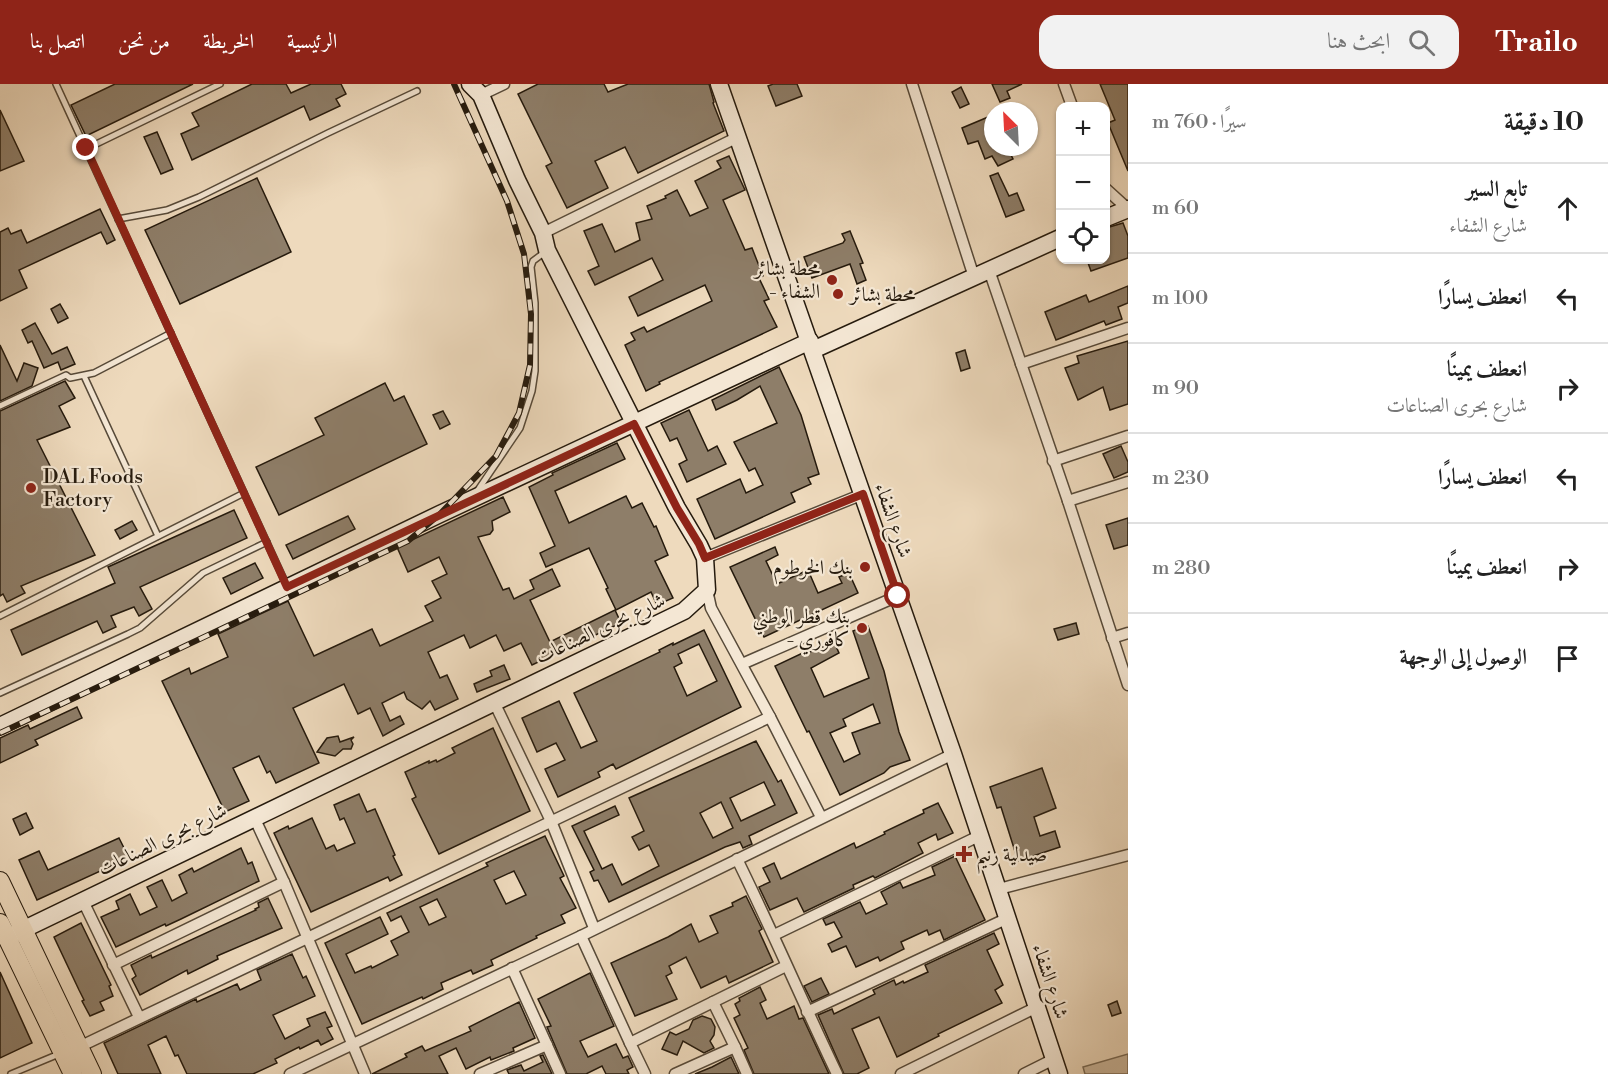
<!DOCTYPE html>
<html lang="ar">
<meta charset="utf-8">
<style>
:root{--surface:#fff;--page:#f2f2f2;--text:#222;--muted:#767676;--line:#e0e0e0;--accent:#8f2418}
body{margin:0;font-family:"Libre Bodoni",Amiri,serif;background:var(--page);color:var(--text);direction:rtl}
.controls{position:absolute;right:18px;top:18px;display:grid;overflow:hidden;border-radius:12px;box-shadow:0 2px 4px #0004}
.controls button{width:54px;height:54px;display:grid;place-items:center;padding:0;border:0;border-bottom:2px solid var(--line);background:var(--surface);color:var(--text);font:30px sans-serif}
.compass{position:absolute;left:984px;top:18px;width:54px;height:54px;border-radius:50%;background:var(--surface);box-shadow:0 2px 4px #0004;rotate:336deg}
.stop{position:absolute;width:18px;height:18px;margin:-14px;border:4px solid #8f2418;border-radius:50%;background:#fff}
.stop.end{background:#8f2418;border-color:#fff;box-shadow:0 2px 6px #0008}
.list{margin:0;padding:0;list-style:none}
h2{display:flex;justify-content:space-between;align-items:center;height:78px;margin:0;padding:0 24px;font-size:26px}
h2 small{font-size:20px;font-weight:400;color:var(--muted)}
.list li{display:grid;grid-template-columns:39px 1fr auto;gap:18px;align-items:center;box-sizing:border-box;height:90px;padding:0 24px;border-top:2px solid var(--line)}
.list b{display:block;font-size:22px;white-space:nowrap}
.list p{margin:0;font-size:20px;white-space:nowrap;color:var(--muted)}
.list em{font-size:20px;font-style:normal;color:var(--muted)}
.icon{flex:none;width:33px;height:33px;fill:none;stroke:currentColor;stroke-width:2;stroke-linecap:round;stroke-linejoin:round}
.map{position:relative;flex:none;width:1128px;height:990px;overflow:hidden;direction:ltr}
header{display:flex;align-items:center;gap:36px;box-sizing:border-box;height:84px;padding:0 30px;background:var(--accent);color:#fff}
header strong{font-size:28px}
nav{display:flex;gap:33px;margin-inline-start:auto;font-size:21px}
.search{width:420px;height:54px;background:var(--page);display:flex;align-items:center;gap:15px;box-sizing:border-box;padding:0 21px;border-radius:18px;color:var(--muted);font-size:22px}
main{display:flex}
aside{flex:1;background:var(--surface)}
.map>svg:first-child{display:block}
.green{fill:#ccb99f;stroke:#786a56;stroke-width:1.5}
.building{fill:#8e7e69;stroke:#251a0d;stroke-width:1.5;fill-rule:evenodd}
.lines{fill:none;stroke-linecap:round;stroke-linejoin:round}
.lane-casing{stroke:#574a39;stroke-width:8}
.street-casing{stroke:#574a39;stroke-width:13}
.secondary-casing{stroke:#251a0d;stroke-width:19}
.primary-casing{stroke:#251a0d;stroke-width:20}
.lane{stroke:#f4e7d4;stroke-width:5}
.street{stroke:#f4e7d4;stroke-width:10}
.secondary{stroke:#f4e7d4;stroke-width:16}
.primary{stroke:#eedabd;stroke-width:18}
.rail-casing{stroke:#251a0d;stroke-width:6}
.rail{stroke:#f4e7d4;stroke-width:4;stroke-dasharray:11;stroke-linecap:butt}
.route{stroke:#8f2418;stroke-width:8}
.poi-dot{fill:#8f2418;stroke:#f4e7d4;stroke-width:2}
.labels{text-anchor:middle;stroke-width:4.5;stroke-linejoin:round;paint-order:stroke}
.poi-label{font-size:20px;fill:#251a0d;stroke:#f4e7d4;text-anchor:end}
.street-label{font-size:20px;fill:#251a0d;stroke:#f4e7d4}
</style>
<header>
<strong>Trailo</strong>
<div class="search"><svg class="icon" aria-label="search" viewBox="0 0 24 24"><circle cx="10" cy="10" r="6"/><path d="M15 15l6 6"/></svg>ابحث هنا</div>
<nav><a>الرئيسية</a><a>الخريطة</a><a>من نحن</a><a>اتصل بنا</a></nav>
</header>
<main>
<aside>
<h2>10 دقيقة<small>سيرًا · 760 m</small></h2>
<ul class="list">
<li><svg class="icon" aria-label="ahead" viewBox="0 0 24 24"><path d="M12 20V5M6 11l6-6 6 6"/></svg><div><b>تابع السير</b><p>شارع الشفاء</p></div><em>60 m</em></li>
<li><svg class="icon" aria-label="left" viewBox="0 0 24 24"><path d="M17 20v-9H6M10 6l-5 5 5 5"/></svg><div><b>انعطف يسارًا</b></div><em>100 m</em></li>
<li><svg class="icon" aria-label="right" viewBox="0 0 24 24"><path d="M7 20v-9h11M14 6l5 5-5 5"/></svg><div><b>انعطف يمينًا</b><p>شارع بحرى الصناعات</p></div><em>90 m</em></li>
<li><svg class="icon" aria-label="left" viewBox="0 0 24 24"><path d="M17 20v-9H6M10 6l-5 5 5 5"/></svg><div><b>انعطف يسارًا</b></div><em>230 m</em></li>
<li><svg class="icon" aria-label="right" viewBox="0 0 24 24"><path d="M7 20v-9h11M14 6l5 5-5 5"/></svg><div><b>انعطف يمينًا</b></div><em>280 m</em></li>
<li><svg class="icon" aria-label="arrive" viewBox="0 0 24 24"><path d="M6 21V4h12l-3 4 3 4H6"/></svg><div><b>الوصول إلى الوجهة</b></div></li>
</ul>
</aside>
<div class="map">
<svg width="1128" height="990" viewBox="0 0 1128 990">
<rect width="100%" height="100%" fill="#eedabd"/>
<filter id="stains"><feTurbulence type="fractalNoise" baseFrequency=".00333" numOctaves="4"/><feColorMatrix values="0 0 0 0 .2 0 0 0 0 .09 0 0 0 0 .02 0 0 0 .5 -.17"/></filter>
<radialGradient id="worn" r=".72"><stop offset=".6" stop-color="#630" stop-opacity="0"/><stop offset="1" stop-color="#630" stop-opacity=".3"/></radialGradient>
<polygon class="green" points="1128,970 1128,990 1085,990 1083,983"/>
<g class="building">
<polygon points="115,0 193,0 86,52 71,21"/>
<polygon points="252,0 286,0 291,9 311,0 341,0 346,10 336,15 340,22 310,36 304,22 192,76 181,50 199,42 192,29"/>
<polygon points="538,0 604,0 608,8 628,0 709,0 714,18 713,19 724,47 638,89 625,63 595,77 608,104 567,124 546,82 552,79 518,10"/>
<polygon points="773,0 797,0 802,12 776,22 768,2"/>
<polygon points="992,0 1022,0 1007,7 1010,14 1000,18"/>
<polygon points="1100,0 1128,0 1128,87 1108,39 1115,36"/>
<polygon points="961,3 969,20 960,24 952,8"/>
<polygon points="0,26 24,77 0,87"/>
<polygon points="993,31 993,63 1013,63 1008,65 1013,75 998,82 992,72 985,75 978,57 968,60 962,44"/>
<polygon points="157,48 173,85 161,90 144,53"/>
<polygon points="729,72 745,106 723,116 745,166 752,164 763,192 759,194 769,215 764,217 777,243 659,298 660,300 646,307 625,261 635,256 631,249 644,243 647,248 712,217 705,201 638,232 629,213 663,196 652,174 595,201 588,187 599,182 584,147 602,140 615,168 640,156 636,139 652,135 647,122 666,114 665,112 677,106 690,132 708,124 695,97 721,84 717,77"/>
<polygon points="998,89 1009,112 1017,109 1024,126 1006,133 990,92"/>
<polygon points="257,94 291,168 180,220 145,146"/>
<polygon points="100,125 115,156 107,160 101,148 19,186 27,204 0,217 0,148 8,144 11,150 21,146 27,159"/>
<polygon points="1123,139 1128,152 1128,174 1091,187 1087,176 1106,176 1106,144"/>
<polygon points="850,147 863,179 860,180 866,196 857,200 850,180 812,194 804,173 843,159 845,156 842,150"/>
<polygon points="1128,202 1128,219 1118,223 1122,235 1106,241 1104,237 1056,256 1045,228 1086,211 1089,218"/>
<polygon points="60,220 68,234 58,239 51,225"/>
<polygon points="35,239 52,270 67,263 75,280 61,286 58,278 44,284 32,257 28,259 22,246"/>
<polygon points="1128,257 1128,320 1110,326 1103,303 1078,316 1065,284 1079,279 1077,272"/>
<polygon points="0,261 17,297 24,279 38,284 32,302 0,317"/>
<polygon points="965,266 970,284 961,287 956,269"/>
<polygon points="779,283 801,331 819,390 808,394 811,400 791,409 795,418 715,455 697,415 740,395 746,409 763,401 755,384 749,387 734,358 777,339 760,302 737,316 716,326 712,316"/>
<polygon points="65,297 75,314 59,322 70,343 37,356 95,471 21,502 25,509 7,518 3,510 0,512 0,327"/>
<polygon points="385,299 394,317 404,312 427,360 279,431 256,383 324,351 315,334"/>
<polygon points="689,326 708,367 717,362 726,380 687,398 679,380 687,376 677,354 670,357 661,339"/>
<polygon points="443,327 450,340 440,345 433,331"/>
<polygon points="617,359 625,375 555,407 569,439 626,412 632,424 642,419 654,443 656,442 668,471 655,477 673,514 657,521 651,508 616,526 606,505 608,504 589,464 546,483 540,469 555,462 529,403 553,391 552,389"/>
<polygon points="1121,362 1128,378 1128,388 1114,394 1103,370"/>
<polygon points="503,413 510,428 492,437 493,446 490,450 478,453 503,506 509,504 514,515 534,505 530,496 552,485 560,502 530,516 550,558 615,526 621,539 532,581 521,559 504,567 496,551 470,564 464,551 428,568 440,594 447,591 458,615 435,626 430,617 422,625 407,615 404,608 382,619 390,637 400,632 404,640 383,652 370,624 358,630 344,600 293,624 319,679 276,699 270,687 267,689 259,672 233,684 249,717 225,728 162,597 189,584 191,590 228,573 218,550 288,517 314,572 372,545 380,562 433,537 425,522 441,514 432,497 447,490 439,473 408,488 397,463"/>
<polygon points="234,426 247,454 140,503 152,525 139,532 134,523 111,532 116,543 103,549 97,537 22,571 11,546 115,499 108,483"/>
<polygon points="348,432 355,445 293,475 286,461"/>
<polygon points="1128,434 1128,461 1114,465 1106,441"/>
<polygon points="132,437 137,446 120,455 115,446"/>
<polygon points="775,463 778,471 766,477 777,500 808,486 818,509 842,499 839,493 849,489 858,509 764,553 730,483"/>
<polygon points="255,479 263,494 231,510 223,494"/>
<polygon points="1076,539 1079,550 1058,556 1054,545"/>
<path d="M868,542L884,587L899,648L910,676L890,683L884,689L840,711L809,647L807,648L775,582L809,566L810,568L834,558L839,569L811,584L824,613L852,601L869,594L853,547ZM873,620L880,639L852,649L860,670L844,678L830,649L846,642L843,635Z"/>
<path d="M704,546L741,623L616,685L613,680L598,688L600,693L558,713L545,685L565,676L556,659L537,668L522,634L559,617L581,664L597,657L574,609L660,568L659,566L673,559V561ZM699,560L717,597L687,612L674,583L682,579L678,570Z"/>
<polygon points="504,581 510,595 477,608 474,600 492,592 490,587"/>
<polygon points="77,623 82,634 35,656 38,661 0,679 0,654 28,641 30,645"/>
<polygon points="493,644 530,727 439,770 412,715 416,713 405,688 429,677 429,679 436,676 437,678 455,669 452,664"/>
<polygon points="338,652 340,658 354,653 351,656 353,660 351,665 343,665 335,672 317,668 327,654"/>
<path d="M756,657L778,698L781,696L797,729L749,752L752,760L743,764L740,758L725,763L609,818L598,796L594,797L590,788L594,786L572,742L615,722L619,731L584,747L602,785L612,780L622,801L659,782L649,761L639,766L632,753L644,747L629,714ZM764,698L775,721L741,737L730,714ZM721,718L733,744L713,754L700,729Z"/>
<polygon points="1042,684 1056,724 1034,733 1040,752 1055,747 1060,763 1018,777 1001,723 997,724 990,703"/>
<polygon points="359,710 367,728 375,725 395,771 393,772 402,791 390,797 388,793 311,828 274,749 288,742 289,745 312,734 326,765 334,761 337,767 355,759 344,734 340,736 334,721"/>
<polygon points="938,719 953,749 938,756 936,750 918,759 923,769 875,794 873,792 853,801 854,804 804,828 797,814 770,826 759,803 770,798 763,784 774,779 781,795 854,759 856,764 885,750 884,748 924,729 923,726"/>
<polygon points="26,729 33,744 20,751 13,735"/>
<path d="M545,752L564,792L560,794L576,824L561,831L565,839L536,852L537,854L491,876L493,881L473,890L471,886L441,899L443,905L423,915L422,913L362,940L325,859L380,833L388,850L346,870L355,889L371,882L372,884L398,871L391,857L409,848L401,832L391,837L387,829L488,782L486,779ZM514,787L526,811L506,820L494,796ZM437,815L446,833L429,841L420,823Z"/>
<polygon points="119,754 129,774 37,816 19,776 39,767 48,786"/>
<polygon points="241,764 248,780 252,778 259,797 181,835 166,842 165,840 116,863 101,833 119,825 116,817 130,810 140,831 157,823 147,803 162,796 172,817 187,809 179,791 192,784 194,788"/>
<polygon points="955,772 985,836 944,856 940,846 929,851 927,846 901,858 904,865 880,877 878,873 856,883 846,862 832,868 828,860 842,853 834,838 826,841 823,835 860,818 866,830 887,820 881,808 900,798 903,804 935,791 932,783"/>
<polygon points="746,812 762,845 759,847 773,878 729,899 726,892 701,904 686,873 669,882 672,889 666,892 677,915 635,932 611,879 668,853 691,840 699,858 718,849 710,832 733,822 732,819"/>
<polygon points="268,814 282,844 217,872 218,875 188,890 187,886 140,911 132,895 136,892 131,881 151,871 152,874 256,826 255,825 259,823 258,819"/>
<polygon points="81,839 111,901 109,902 113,912 100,918 104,926 90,932 82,917 84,916 79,906 54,853"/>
<polygon points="994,849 999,860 987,866 1003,901 995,906 1002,919 938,950 939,952 897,973 879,933 852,945 869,984 857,990 844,990 818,931 832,925 834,930 875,910 873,906 894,896 896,901 903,897 904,899 928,888 925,881"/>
<polygon points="292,870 303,894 306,892 315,912 273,931 285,955 310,942 307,935 325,928 332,942 327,944 333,955 321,961 318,956 300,965 299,963 275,975 277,979 253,990 187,990 178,971 175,972 166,952 148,961 161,990 118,990 104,959 196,915 197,918 237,900 240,906 261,896 257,886"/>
<polygon points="0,888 32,959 0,974"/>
<polygon points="590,889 614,942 580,957 588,973 616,960 623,974 628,972 633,983 627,986 629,990 606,990 602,982 586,990 567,990 547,943 551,942 538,915"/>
<polygon points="821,894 829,910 812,918 804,902"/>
<polygon points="760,903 766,916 760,919 767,935 794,922 799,935 803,934 829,990 754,990 744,966 748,964 734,934 740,931 735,920 740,917 739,914"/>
<polygon points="1117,917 1121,929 1112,932 1108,921"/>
<polygon points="519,918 535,954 513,964 514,967 491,976 490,973 466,985 456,964 439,972 448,990 372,990 407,973 405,970 422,962 425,967 471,947 469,943"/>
<polygon points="702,932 711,935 715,943 714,951 710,957 714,964 704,969 683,957 677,971 662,965 670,948 676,951 689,945 693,936"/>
<polygon points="543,971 552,990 509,990 507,986 521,981 524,987 543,978 540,972"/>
<polygon points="731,973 739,990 695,990 712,983"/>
</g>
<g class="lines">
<g class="lane-casing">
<g id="lane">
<polyline points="56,0 286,500"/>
<polyline points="86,65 220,0"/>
<polyline points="118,135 167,126 199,113 328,49 417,7"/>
<polyline points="84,292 158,452"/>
<polyline points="0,322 66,291 70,294 94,289 171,249"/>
<polyline points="478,406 520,344 532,307 535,287 535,219 531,183 533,177 545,168"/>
<polyline points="0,532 244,409"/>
<polyline points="0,609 128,550 140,544 203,489 267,458"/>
<polyline points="11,990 59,970"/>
</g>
</g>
<g class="street-casing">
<g id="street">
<polyline points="912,0 974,193"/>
<polyline points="1064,0 1072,22"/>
<polyline points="481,11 504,0"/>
<polyline points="1106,105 1128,125"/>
<polyline points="543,149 736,54"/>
<polyline points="989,186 1068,417 1128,601"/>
<polyline points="1021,280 1128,244"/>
<polyline points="1053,377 1128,352"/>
<polyline points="1068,417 1128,398"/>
<polyline points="705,474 863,410"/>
<polyline points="707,506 711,524 770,633 821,733"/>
<polyline points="1112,554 1128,549"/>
<polyline points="742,580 898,512"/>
<polyline points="494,618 551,737 594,844"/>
<polyline points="254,733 284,798 365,990"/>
<path d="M737,775C772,846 803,919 837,990"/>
<polyline points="999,805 1128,771"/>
<polyline points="83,817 139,933"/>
<polyline points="774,851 981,751"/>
<polyline points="581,852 630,959"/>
<polyline points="113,881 284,798"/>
<polyline points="512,884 560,990"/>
<polyline points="713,918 786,882"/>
<polyline points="807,928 1008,834"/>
<polyline points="79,963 770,633"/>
<polyline points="290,990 581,852 953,670"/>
<polyline points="480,990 547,961"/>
<polyline points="645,990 630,959 713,918 735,963"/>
<polyline points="675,990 735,963 747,990"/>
<polyline points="901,990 1037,923"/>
<polyline points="1024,990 1054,975"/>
</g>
</g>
<g class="secondary-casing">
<g id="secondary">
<polyline points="719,0 953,670 1059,990"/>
<polyline points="1106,134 1128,125"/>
<polyline points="813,266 1060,154"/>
<polyline points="0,642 440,430 810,257"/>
<polyline points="12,851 684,527 707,506 705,474 699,461 677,424 547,166 543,149 517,96 481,11 470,0"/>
</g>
</g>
<g class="primary-casing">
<g id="primary">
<polyline points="0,797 92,990"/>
<polyline points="0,839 73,990"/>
</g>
</g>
<use href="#lane" class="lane"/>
<use href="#street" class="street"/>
<use href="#secondary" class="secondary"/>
<use href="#primary" class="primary"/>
<g class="rail-casing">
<polyline id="rail" points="0,649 408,457 440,430 496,372 519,329 530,281 531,230 524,170 507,117 454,0"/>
</g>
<use href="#rail" class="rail"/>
</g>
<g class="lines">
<polyline class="route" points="86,64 287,503 634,340 677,424 699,460 705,474 863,410 898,512"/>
</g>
<g class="poi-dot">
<circle cx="832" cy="196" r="6"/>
<circle cx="838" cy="210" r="6"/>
<circle cx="31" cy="404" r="6"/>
<circle cx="865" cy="483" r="6"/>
<circle cx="862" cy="544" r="6"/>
<path d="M961 761h6v6h6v6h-6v6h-6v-6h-6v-6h6z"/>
</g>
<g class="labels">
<g class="poi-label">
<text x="820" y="191">محطة بشائر<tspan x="820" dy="23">- الشفاء</tspan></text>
<text x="850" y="217" text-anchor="start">محطة بشائر</text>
<text x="43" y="399" text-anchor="start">DAL Foods<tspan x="43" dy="23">Factory</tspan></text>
<text x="853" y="490">بنك الخرطوم</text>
<text x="850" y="539">بنك قطر الوطني<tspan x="850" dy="23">- كافوري</tspan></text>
<text x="976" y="777" text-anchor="start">صيدلية رنيم</text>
</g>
<g class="street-label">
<text transform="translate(894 436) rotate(71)" y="7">شارع الشفاء</text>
<text transform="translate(600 544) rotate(-25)" y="7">شارع بحرى الصناعات</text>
<text transform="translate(162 755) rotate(-26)" y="7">شارع بحرى الصناعات</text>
<text transform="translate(1051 897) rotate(72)" y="7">شارع الشفاء</text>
</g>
</g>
<rect width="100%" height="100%" filter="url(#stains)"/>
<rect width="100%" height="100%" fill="url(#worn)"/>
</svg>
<div class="controls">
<button>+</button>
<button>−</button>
<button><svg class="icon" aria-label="locate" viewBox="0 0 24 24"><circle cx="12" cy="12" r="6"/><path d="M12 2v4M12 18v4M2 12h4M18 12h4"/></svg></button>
</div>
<svg class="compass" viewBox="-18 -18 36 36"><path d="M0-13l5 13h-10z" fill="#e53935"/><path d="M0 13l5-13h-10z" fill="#767676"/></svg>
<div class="stop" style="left:898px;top:512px"></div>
<div class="stop end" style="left:86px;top:64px"></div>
</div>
</main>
